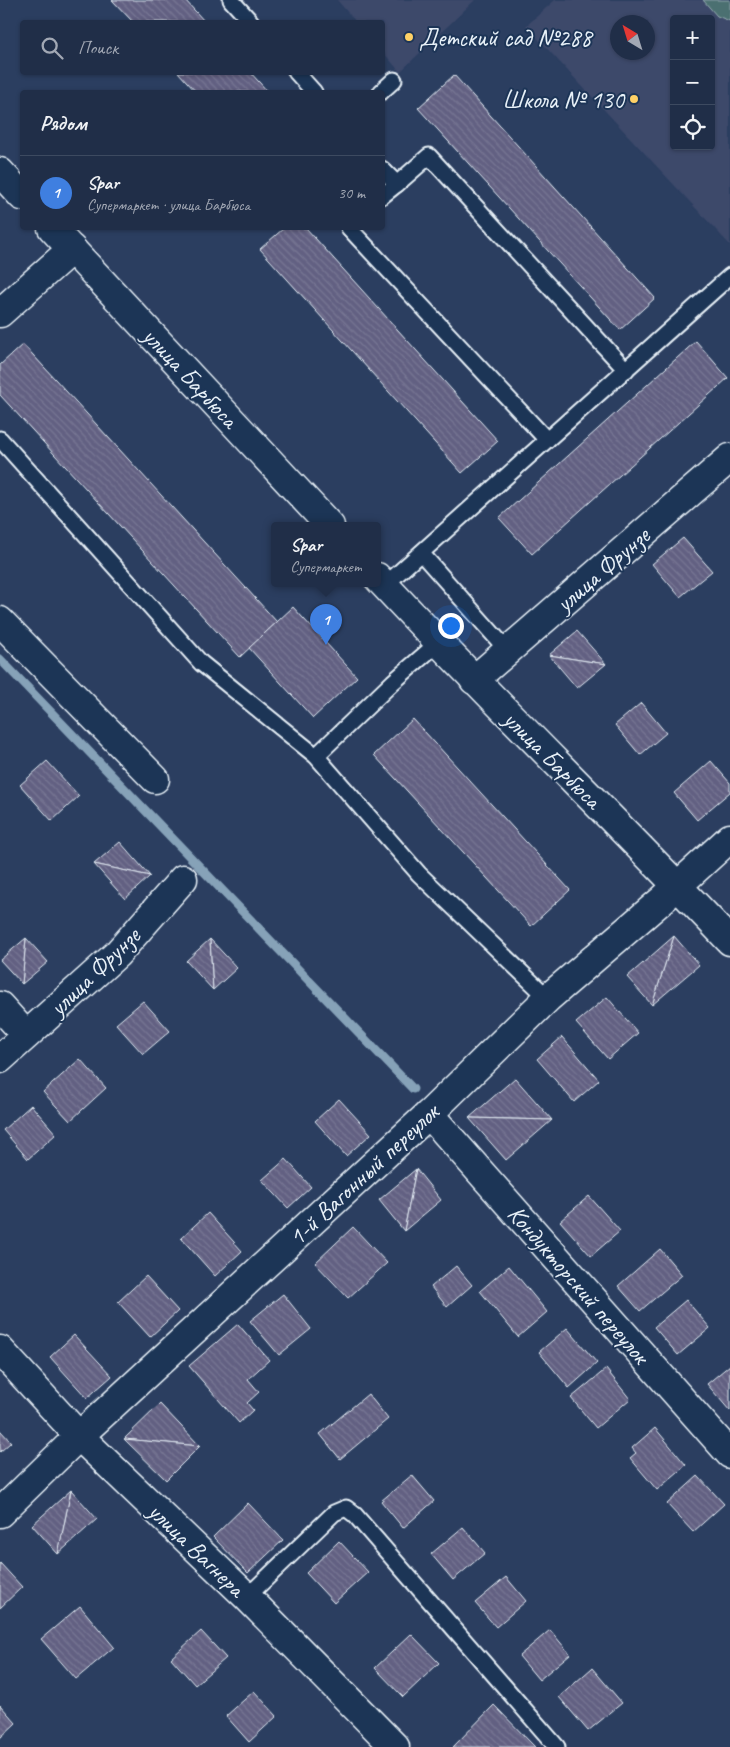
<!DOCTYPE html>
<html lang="ru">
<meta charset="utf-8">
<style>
:root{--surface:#202e48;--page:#28364f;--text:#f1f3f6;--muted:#a2a8b4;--line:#3d4a60;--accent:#ffd166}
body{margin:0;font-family:Caveat,sans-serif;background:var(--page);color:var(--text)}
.controls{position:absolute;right:15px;top:15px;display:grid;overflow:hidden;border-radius:5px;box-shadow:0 1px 4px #0004}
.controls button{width:45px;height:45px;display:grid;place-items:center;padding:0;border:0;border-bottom:1px solid var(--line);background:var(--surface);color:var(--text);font:25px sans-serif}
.compass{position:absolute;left:610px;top:15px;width:45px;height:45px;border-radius:50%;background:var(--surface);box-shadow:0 1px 4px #0004;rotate:322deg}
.you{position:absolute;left:450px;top:625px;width:18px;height:18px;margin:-12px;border:4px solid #fff;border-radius:50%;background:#1a73e8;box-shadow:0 0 0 8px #1a73e833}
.badge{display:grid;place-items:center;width:32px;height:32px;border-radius:50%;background:var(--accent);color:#fff;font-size:16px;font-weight:700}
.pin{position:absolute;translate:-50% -41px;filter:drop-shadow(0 1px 2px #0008)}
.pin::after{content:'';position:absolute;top:26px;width:18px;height:15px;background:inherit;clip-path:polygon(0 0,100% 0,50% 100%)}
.popup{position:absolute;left:271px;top:522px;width:110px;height:65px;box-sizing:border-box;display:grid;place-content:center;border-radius:5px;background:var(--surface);filter:drop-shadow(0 1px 4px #0005);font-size:16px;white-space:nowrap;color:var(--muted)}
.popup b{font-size:19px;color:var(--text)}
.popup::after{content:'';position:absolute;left:50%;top:100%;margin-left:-10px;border:10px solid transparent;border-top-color:var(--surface)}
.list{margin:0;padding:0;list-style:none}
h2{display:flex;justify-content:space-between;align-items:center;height:65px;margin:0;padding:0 20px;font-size:21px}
h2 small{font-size:16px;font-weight:400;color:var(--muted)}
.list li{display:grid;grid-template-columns:32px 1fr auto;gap:15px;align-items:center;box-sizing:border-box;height:75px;padding:0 20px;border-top:1px solid var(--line)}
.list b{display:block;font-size:19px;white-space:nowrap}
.list p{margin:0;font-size:16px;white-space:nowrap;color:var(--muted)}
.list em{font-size:16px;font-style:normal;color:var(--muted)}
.icon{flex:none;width:28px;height:28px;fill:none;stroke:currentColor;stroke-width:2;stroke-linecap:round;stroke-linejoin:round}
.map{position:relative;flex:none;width:730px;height:1747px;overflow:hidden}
.search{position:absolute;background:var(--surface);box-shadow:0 1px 4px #0004;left:20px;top:20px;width:365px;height:55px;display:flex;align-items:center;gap:12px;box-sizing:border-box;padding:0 18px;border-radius:5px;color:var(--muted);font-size:19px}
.panel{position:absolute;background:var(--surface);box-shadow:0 1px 4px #0004;left:20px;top:90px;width:365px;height:140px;border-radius:5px}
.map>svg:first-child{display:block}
.built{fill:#3c486a;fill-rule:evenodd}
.green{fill:#4c6f71;stroke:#9ab0b4}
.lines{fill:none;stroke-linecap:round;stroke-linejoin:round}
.stream{stroke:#86a2b8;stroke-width:9}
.building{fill:url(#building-back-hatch);stroke:#e8f1f8}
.lane-casing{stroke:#e8f1f8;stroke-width:19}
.street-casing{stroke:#e8f1f8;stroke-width:31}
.secondary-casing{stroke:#e8f1f8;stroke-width:31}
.lane{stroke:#1d3557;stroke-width:15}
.street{stroke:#1d3557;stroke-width:28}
.secondary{stroke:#1d3557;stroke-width:28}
.poi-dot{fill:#ffd166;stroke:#1d3557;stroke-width:2}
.labels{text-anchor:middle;stroke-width:4;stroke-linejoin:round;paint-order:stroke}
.poi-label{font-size:25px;fill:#e8f1f8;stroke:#1d3557;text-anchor:start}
.street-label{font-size:25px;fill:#e8f1f8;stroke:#1d3557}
</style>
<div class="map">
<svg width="730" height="1747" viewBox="0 0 730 1747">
<defs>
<pattern id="building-back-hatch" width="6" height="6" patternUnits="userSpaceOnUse" patternTransform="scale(1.25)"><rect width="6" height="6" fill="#626082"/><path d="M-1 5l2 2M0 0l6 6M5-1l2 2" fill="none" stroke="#787794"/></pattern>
</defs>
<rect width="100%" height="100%" fill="#2b3e60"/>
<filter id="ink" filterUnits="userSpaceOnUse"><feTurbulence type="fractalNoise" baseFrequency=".02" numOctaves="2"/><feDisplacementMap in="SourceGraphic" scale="10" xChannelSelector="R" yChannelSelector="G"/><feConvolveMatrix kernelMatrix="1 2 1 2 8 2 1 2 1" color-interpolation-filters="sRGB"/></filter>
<g filter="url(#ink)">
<g class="built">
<polygon points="337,0 475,0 400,72 383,52 382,22 356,22"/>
<path d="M555,0H730V245L526,26ZM674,19H711V146H674ZM618,22H648V52H618Z"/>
</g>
<polygon class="green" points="703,0 730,0 730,21 717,16"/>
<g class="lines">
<polyline class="stream" points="0,659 413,1089"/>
</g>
<g class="building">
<polygon points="112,0 185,0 205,22 133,22"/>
<polygon points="178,72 250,72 268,92 196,92"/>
<polygon points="454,75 655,298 620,330 418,108"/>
<polygon points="284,228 306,228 498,441 462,473 260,249"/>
<polygon points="696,341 728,378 532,554 499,518"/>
<polygon points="23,344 277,622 240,657 0,395 0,365"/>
<polygon points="683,538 712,571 680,597 652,564"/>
<polygon points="293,607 357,677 313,718 249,648"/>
<polygon points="577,631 606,664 549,655"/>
<polygon points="549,655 606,664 577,688"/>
<polygon points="641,703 666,733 640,755 615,725"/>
<polygon points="413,719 570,890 531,926 374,755"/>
<polygon points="47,761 79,796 52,821 20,785"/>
<polygon points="711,761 730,783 730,792 697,820 674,793"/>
<polygon points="120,842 150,876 94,864"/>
<polygon points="94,864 150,876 125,899"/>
<polygon points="674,936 699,965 652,1005"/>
<polygon points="674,936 652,1005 627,977"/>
<polygon points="26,938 48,962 22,984"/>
<polygon points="26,938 22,984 0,960"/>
<polygon points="210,939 213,990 186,961"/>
<polygon points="210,939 237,968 213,990"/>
<polygon points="607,997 638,1033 608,1059 576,1023"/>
<polygon points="143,1001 170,1031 143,1054 116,1024"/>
<polygon points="562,1037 599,1080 574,1102 537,1059"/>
<polygon points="80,1059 106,1088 70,1121 43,1092"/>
<polygon points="515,1078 552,1120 469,1118"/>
<polygon points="339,1099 371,1134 346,1156 315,1121"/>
<polygon points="31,1105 56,1134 28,1159 3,1130"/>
<polygon points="469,1118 552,1120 506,1160"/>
<polygon points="286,1159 311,1187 288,1208 262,1180"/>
<polygon points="416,1169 404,1231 379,1200"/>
<polygon points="416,1169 441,1200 404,1231"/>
<polygon points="589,1196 620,1231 591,1256 560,1221"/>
<polygon points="208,1213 242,1251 215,1276 181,1238"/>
<polygon points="353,1227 387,1263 348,1298 315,1263"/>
<polygon points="660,1249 682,1275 640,1311 618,1286"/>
<polygon points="456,1266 472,1285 447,1307 431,1287"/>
<polygon points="509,1266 547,1312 518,1337 480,1291"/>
<polygon points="146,1276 178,1311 150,1337 118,1302"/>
<polygon points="283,1294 311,1329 279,1355 250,1321"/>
<polygon points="686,1300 710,1328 678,1355 654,1327"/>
<polygon points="238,1324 269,1360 248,1379 259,1392 247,1403 253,1410 239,1423 189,1366"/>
<polygon points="567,1328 597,1363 569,1388 539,1352"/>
<polygon points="74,1335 112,1376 87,1398 50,1357"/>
<polygon points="730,1365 730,1411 707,1384"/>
<polygon points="606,1369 630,1399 596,1428 571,1398"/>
<polygon points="368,1394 388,1419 340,1459 320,1434"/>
<polygon points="160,1404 200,1446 124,1439"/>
<polygon points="655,1428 686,1465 657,1490 630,1458 636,1453 632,1448"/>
<polygon points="0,1430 11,1442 0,1452"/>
<polygon points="124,1439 200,1446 166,1480"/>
<polygon points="412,1475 434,1501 403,1528 381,1501"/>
<polygon points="698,1476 724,1504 693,1532 667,1504"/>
<polygon points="71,1490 97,1519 58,1554"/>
<polygon points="71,1490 58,1554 32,1525"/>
<polygon points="248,1503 283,1540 248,1573 213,1537"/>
<polygon points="463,1527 485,1553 453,1580 431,1554"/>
<polygon points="339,1541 368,1572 334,1603 306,1573"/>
<polygon points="0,1563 22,1587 0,1608"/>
<polygon points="506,1577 526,1601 496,1627 475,1603"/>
<polygon points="80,1606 114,1647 76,1679 41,1639"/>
<polygon points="550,1630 570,1654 539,1680 519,1656"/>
<polygon points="201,1631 226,1658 195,1685 171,1658"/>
<polygon points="411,1634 439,1663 403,1697 375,1668"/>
<polygon points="592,1668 622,1703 588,1731 559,1697"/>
<polygon points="254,1691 277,1716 249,1742 226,1716"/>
<polygon points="0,1705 16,1723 0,1738"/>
<polygon points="494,1705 535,1747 453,1747"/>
</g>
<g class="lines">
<g class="lane-casing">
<g id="lane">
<polyline points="231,0 251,22"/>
<polyline points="296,72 314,92"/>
<polyline points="381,92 394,80"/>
<polyline points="382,169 397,184 382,196"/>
<polyline points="397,184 429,156 626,370"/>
<polyline points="349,228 547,440"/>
<polyline points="0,439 201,663 316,756 419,874 548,998"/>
<polyline points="421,553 508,651"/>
<polyline points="385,585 730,276"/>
<polyline points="316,756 393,682 439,642"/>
<polyline points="247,1597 334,1513 346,1508 355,1515 557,1747"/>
</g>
</g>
<g class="street-casing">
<g id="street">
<polyline points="0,313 72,249"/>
<polyline points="0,621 155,779"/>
<polyline points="474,680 730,458"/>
<polyline points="0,1006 26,1035"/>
<polyline points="0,1059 117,954 183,879"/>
<polyline points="429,1114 730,1454"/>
<polyline points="0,1350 79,1436 247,1597 395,1747"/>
<polyline points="0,1513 79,1436 429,1114 548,998 662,900 730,838"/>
</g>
</g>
<g class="secondary-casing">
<g id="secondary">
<polyline points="0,172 22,196"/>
<polyline points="52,228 330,526"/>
<path d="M377,577C492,701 614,818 730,941"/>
</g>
</g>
<use href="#lane" class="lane"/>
<use href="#street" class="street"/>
<use href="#secondary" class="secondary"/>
</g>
</g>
<g class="poi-dot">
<circle cx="409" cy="37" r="5"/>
<circle cx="634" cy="99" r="5"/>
</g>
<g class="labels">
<g class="poi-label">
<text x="419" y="46">Детский сад №288</text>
<text x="624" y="108" text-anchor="end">Школа № 130</text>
</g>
<g class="street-label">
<text transform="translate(191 377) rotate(47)" y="9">улица Барбюса</text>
<text transform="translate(602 569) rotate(-41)" y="9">улица Фрунзе</text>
<text transform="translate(553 759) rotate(45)" y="9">улица Барбюса</text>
<text transform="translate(94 971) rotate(-44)" y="9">улица Фрунзе</text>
<text transform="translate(363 1174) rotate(-43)" y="9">1-й Вагонный переулок</text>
<text transform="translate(579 1284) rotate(49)" y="9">Кондукторский переулок</text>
<text transform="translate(197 1549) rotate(44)" y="9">улица Вагнера</text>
</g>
</g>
</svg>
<div class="controls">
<button>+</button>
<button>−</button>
<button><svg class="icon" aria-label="locate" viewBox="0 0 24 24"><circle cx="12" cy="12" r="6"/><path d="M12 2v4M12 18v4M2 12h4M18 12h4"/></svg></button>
</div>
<svg class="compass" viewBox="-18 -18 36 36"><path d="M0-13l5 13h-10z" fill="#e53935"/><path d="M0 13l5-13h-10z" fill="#a2a8b4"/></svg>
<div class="you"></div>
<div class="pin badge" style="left:326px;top:645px;background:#3f7fe0">1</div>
<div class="popup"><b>Spar</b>Супермаркет</div>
<div class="search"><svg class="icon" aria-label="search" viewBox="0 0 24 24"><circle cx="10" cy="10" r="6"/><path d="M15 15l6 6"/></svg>Поиск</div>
<section class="panel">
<h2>Рядом<small></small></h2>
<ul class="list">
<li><span class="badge" style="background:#3f7fe0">1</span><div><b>Spar</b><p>Супермаркет · улица Барбюса</p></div><em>30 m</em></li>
</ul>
</section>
</div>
